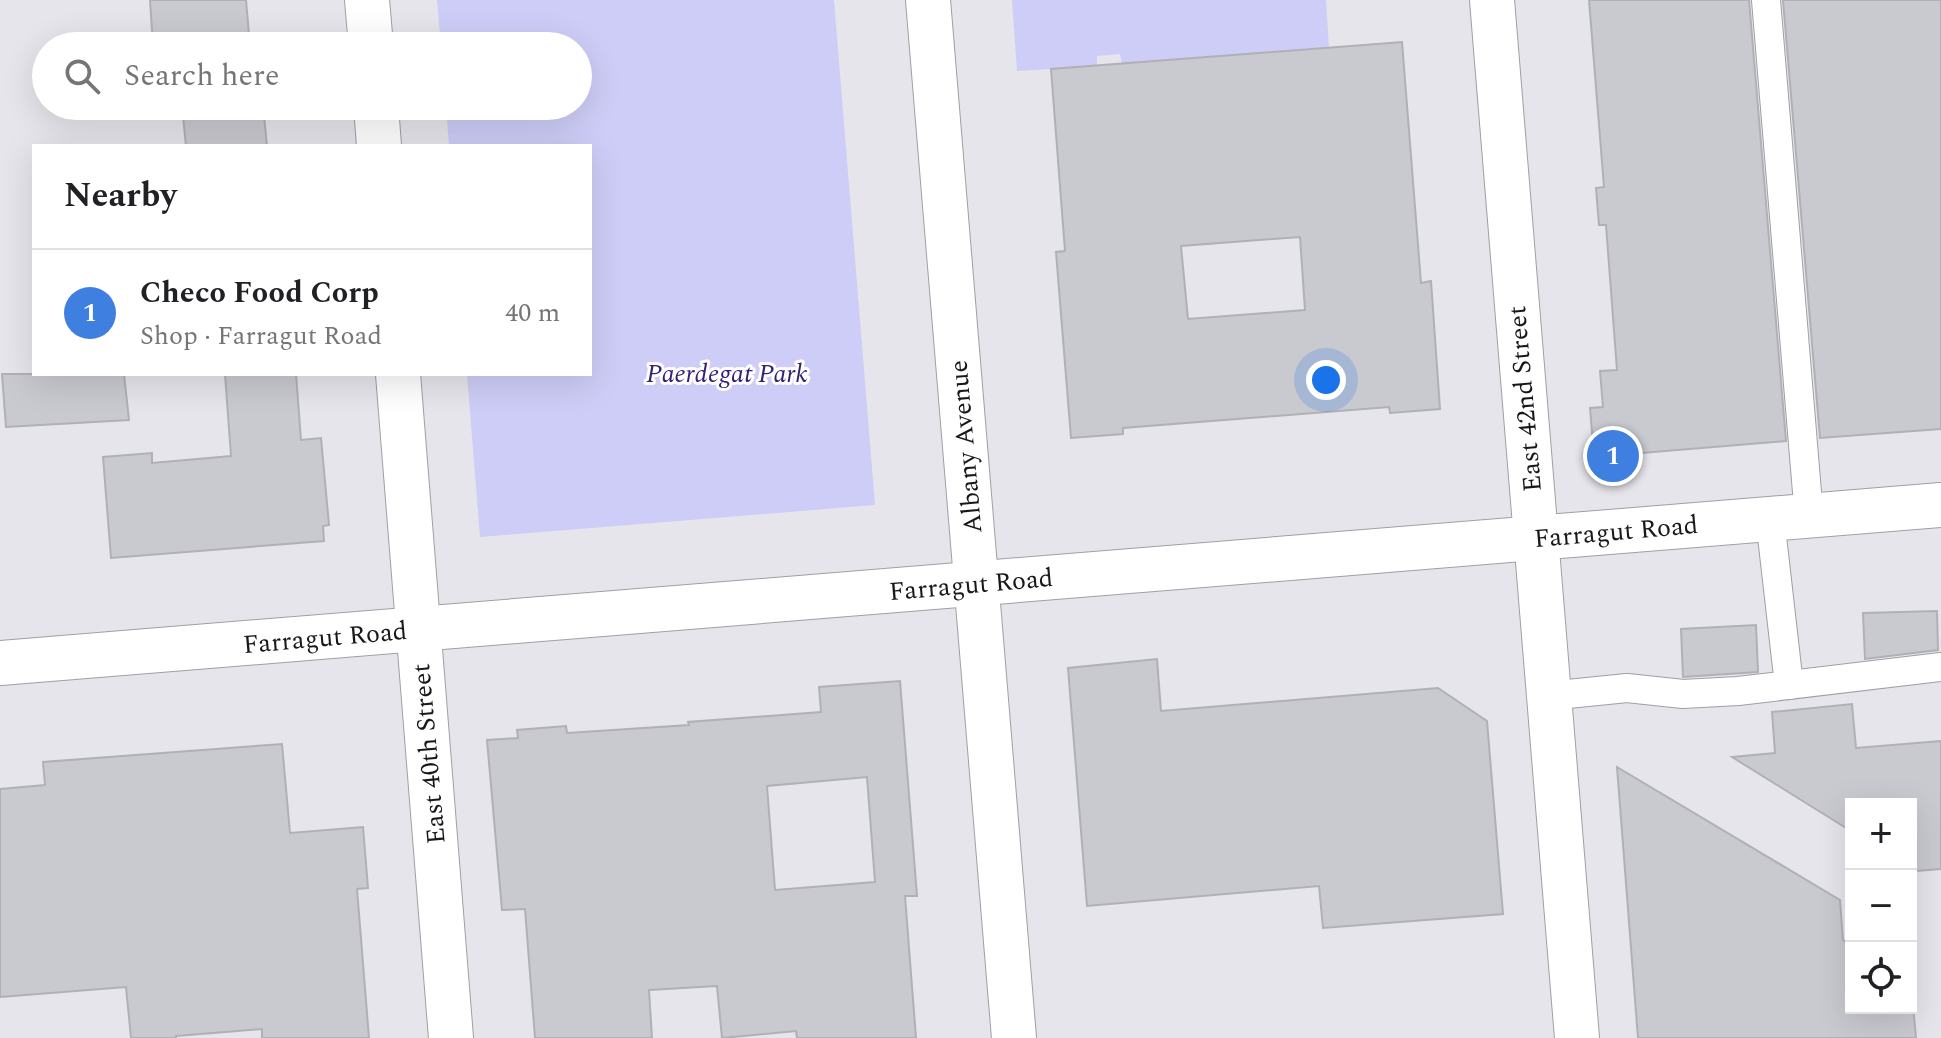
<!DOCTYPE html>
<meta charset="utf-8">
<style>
:root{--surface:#fff;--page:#f6f6f6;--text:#202124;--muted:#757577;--line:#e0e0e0;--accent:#5b45bd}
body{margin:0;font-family:Spectral,serif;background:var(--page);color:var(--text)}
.controls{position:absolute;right:24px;bottom:24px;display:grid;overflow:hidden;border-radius:0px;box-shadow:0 8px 32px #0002}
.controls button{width:72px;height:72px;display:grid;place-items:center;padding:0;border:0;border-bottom:2px solid var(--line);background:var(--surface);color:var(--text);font:40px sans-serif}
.you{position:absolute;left:1326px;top:380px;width:28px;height:28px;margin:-20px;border:6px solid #fff;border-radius:50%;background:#1a73e8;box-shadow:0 0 0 12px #1a73e833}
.badge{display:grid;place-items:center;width:52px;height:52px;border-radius:50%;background:var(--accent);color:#fff;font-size:26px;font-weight:700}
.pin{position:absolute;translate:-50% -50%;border:4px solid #fff;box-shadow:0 2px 8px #0006}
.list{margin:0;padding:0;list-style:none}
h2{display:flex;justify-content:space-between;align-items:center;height:104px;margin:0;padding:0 32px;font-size:34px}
h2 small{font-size:26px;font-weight:400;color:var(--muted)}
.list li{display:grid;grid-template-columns:52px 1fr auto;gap:24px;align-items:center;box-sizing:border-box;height:128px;padding:0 32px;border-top:2px solid var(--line)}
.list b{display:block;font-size:30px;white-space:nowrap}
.list p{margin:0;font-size:26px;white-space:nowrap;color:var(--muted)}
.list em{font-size:26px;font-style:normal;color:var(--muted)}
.icon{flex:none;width:44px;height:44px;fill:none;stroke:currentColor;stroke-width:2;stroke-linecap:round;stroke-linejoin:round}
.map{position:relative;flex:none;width:1941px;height:1038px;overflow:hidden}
.search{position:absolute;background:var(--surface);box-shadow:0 8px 32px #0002;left:32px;top:32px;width:560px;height:88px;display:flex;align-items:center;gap:20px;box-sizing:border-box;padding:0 28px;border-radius:44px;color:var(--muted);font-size:30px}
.panel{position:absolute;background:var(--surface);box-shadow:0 8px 32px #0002;left:32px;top:144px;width:560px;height:232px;border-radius:0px}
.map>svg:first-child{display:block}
.green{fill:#cecdf7}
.building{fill:#c9c9d0;stroke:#b0b0b6;stroke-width:2;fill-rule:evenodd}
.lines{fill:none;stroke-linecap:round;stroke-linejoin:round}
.lane-casing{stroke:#9f9fa5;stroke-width:30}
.street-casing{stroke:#9f9fa5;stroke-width:46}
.lane{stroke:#fff;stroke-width:28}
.street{stroke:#fff;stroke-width:44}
.labels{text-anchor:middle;stroke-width:6;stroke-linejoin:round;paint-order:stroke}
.park-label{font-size:26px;font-style:italic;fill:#332174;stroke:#fff}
.street-label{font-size:26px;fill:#18181b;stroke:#fff}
</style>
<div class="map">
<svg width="1941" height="1038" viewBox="0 0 1941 1038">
<rect width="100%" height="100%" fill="#e5e5eb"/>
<g class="green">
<polygon points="437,0 834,0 875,505 480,537 467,374 590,374 590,146 449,146 446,106 578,106 578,46 441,46"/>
<polygon points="1012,0 1326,0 1329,48 1122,64 1120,54 1097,56 1097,66 1017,71"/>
</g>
<g class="building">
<polygon points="150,0 246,0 250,46 153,46"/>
<polygon points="1589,0 1749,0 1786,441 1594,457 1590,408 1603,407 1600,371 1617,370 1606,225 1599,225 1596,188 1604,187"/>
<polygon points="1783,0 1941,0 1941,429 1820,438"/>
<path d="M1402,42L1421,283L1431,281L1440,409L1390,413L1389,407L1123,428V434L1071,438L1056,252L1065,251L1051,69ZM1300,237L1305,310L1188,319L1181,246Z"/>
<polygon points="182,106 263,106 267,146 186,146"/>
<polygon points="2,374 124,374 129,420 6,427"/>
<polygon points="225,374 296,374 301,440 321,438 329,525 323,526 324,541 111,558 103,457 152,453 152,463 231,456"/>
<polygon points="1937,611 1938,650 1865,659 1863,613"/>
<polygon points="1756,625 1758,672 1683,677 1681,629"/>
<polygon points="1157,659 1161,711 1438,688 1487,721 1503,914 1323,928 1319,886 1087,906 1068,668"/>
<path d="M900,681L917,896H905L916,1038H797L796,1031L722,1038L717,986L649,990L652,1038H535L525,909L502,910L487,740L518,738L517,730L566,726L567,733L689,725L688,722L821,712L819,687ZM867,777L875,882L775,890L767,786Z"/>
<polygon points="1852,704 1856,748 1941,741 1941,869 1916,871 1911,868 1911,804 1851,804 1851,831 1732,757 1775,753 1772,712"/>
<polygon points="282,744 290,833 363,827 368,888 357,889 369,1038 262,1038 262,1029 176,1036 176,1038 131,1038 126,987 0,997 0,789 45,785 43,762"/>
<polygon points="1617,767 1840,900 1843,940 1851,945 1851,1008 1911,1008 1911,984 1916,1038 1638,1038"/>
</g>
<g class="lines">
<g class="lane-casing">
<g id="lane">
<polyline points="1766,0 1809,516"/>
<polyline points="1770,519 1789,685"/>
<polyline points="1548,696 1627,688 1683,694 1738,691 1941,667"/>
</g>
</g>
<g class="street-casing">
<g id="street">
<polyline points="367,0 371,46"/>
<polyline points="928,0 1014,1038"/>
<polyline points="1492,0 1577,1038"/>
<polyline points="376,106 379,146"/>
<polyline points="398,374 451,1038"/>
<polyline points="0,663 1941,505"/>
</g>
</g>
<use href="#lane" class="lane"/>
<use href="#street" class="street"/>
</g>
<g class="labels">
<g class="park-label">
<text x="727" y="382">Paerdegat Park</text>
</g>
<g class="street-label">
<text transform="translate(1524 399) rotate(-95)" y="9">East 42nd Street</text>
<text transform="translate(965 447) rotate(-95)" y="9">Albany Avenue</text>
<text transform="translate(1616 531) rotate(-5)" y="9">Farragut Road</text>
<text transform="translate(971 584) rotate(-5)" y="9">Farragut Road</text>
<text transform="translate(325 637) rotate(-5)" y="9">Farragut Road</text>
<text transform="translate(428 754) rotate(-95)" y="9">East 40th Street</text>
</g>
</g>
</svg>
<div class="controls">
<button>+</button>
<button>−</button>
<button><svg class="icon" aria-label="locate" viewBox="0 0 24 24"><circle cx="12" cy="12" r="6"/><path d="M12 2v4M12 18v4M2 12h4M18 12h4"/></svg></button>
</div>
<div class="you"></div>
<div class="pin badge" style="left:1613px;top:456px;background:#3f7fe0">1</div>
<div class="search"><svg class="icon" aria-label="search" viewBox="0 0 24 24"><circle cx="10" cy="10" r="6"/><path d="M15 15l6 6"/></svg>Search here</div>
<section class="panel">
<h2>Nearby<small></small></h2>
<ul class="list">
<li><span class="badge" style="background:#3f7fe0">1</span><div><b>Checo Food Corp</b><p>Shop · Farragut Road</p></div><em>40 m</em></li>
</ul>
</section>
</div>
